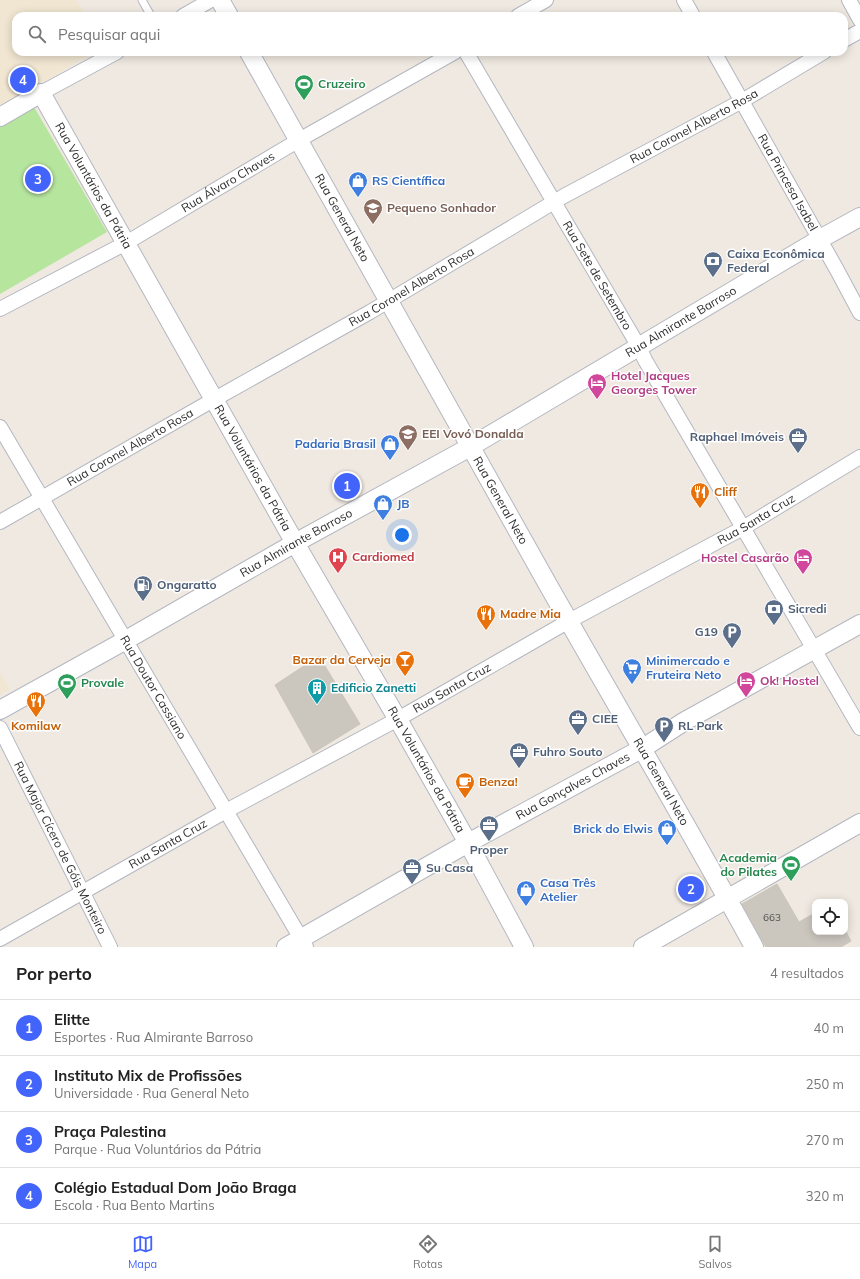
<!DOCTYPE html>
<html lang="pt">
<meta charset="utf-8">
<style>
:root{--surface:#fff;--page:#f6f6f6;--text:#222;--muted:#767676;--line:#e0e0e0;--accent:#4264fb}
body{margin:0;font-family:Mulish,sans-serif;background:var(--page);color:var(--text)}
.controls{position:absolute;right:12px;bottom:12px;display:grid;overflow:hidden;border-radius:8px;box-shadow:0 2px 10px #0003}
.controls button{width:36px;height:36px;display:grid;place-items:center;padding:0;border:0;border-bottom:1px solid var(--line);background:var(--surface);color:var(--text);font:20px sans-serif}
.you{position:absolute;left:402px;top:535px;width:14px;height:14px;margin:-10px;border:3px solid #fff;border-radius:50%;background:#1a73e8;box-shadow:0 0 0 6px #1a73e833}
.badge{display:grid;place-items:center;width:26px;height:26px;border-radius:50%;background:var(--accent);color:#fff;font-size:13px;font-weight:700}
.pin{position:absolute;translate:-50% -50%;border:2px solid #fff;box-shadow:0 1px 4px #0006}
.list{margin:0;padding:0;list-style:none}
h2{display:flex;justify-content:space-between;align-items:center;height:52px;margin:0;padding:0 16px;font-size:17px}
h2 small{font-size:13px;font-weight:400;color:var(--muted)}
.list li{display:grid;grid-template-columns:26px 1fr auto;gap:12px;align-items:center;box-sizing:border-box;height:56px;padding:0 16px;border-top:1px solid var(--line)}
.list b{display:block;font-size:15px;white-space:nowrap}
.list p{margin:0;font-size:13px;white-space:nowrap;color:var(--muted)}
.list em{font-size:13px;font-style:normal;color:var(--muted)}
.icon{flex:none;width:22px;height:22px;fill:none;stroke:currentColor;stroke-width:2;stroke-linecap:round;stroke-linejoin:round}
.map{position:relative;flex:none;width:860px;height:947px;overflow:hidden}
.search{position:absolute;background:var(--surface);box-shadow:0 2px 10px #0003;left:12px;right:12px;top:12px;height:44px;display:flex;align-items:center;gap:10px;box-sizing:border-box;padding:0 14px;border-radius:12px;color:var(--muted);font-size:15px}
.sheet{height:276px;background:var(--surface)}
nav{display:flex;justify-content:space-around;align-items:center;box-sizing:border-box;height:56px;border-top:1px solid var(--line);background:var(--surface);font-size:11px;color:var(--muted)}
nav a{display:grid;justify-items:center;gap:2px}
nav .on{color:var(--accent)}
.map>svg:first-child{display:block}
.education{fill:#f0e6d1}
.green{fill:#b6e59e}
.building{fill:#cbc7bf;stroke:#cbc5ba}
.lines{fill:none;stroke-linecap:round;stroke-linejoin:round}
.service-casing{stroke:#b4b7c1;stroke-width:9}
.minor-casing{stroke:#b4b7c1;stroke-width:16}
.tertiary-casing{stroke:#b4b7c1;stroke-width:20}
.service{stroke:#fff;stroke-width:7}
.minor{stroke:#fff;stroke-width:14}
.tertiary{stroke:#fff;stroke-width:18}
.labels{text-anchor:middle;stroke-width:3;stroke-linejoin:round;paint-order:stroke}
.number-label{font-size:10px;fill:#555452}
.leisure-label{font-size:12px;font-weight:bold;fill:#27864d;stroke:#fff;text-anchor:start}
.street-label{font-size:12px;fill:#2e2e2e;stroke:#fff}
.shop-label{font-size:12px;font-weight:bold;fill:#366cbe;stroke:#fff;text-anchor:start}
.education-label{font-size:12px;font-weight:bold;fill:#785e54;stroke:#fff;text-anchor:start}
.service-label{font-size:12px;font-weight:bold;fill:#4e5e75;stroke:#fff;text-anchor:start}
.hotel-label{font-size:12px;font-weight:bold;fill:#b23c85;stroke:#fff;text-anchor:start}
.food-label{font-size:12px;font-weight:bold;fill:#c56008;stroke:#fff;text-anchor:start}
.health-label{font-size:12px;font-weight:bold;fill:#be3a42;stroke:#fff;text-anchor:start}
.culture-label{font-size:12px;font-weight:bold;fill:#0d838f;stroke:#fff;text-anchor:start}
</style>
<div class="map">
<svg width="860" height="947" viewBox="0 0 860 947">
<rect width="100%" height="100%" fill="#efe9e1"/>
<g class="education">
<polygon points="0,0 76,0 86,16 16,16 16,52 93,52 0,108"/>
<polygon points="0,673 10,689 0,695"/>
</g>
<polygon class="green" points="34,107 107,232 0,294 0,127"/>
<g class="building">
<polygon points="319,656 360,724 313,753 275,685"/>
<polygon points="777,884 799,922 815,913 815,932 846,932 851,941 841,947 766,947 742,904"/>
</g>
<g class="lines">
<g class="service-casing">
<polyline id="service" points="142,0 151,16"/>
</g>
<g class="minor-casing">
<g id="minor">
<polyline points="684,0 693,16"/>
<polyline points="849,0 860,20"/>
<polyline points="183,16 211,0"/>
<polyline points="518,16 546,0"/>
<polyline points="844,40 860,31"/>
<path id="s1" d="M466,52L639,347L645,360L860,728"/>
<path id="s2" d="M714,52L837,270L860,313"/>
<polyline points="41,93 117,52"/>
<path id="s3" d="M0,309L126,243L299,140L455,52"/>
<path id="s4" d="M0,427L306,947"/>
<path id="s5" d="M0,522L213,400L370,312L564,196L742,101L824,52"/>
<path id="s6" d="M0,728L110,947"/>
<path id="s7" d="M0,939L226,811L398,719L569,621L743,528L860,457"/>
</g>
</g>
<g class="tertiary-casing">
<g id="tertiary">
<polyline points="220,0 229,16"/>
<path id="s8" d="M249,52C349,229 447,407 547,583C616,705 687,824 754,947"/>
<path id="s9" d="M0,117L41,93L295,543L404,730L468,843L524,947"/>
<path id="s10" d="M0,710L126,640L295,543L470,447L820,239L860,217"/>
<path id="s11" d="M286,947L468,843L643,748L685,721L860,624"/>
<polyline points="643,947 860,823"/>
</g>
</g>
<use href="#service" class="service"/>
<use href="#minor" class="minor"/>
<use href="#tertiary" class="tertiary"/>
</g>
<defs>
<g id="stadium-pin" transform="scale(1)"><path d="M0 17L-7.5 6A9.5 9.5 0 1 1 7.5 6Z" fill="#2e9e5b" stroke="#fff"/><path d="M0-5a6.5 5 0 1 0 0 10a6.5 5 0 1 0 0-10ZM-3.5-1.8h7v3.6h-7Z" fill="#fff"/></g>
<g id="shop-pin" transform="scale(1)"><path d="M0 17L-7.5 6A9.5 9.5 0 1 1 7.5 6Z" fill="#3f7fe0" stroke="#fff"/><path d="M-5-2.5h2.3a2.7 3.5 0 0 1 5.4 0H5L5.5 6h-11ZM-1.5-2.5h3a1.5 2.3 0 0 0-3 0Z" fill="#fff"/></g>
<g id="school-pin" transform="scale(1)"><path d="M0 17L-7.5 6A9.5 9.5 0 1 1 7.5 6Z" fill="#8d6e63" stroke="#fff"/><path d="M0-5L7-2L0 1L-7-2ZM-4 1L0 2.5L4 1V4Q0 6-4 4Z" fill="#fff"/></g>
<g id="bank-pin" transform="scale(1)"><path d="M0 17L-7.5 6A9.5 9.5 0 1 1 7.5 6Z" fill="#5c6f8a" stroke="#fff"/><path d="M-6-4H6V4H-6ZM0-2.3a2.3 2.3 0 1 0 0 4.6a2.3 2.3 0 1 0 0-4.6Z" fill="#fff"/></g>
<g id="hotel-pin" transform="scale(1)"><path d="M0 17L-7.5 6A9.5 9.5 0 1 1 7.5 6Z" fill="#d1479c" stroke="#fff"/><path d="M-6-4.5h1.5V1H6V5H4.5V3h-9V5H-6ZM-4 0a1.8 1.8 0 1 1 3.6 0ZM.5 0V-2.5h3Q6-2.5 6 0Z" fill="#fff"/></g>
<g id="office-pin" transform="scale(1)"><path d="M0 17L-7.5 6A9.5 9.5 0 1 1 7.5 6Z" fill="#5c6f8a" stroke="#fff"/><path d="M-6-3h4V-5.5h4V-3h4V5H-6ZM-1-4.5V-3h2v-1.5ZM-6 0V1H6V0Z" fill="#fff"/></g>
<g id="restaurant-pin" transform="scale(1)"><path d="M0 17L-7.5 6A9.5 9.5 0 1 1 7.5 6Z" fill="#e8710a" stroke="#fff"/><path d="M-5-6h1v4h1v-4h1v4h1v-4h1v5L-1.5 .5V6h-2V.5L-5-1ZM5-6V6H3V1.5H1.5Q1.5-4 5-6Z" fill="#fff"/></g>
<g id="hospital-pin" transform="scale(1)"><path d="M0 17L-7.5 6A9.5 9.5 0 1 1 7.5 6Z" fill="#e0444e" stroke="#fff"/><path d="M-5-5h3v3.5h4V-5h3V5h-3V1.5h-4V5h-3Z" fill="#fff"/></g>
<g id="fuel-pin" transform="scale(1)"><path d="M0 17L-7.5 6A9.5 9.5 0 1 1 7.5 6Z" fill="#5c6f8a" stroke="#fff"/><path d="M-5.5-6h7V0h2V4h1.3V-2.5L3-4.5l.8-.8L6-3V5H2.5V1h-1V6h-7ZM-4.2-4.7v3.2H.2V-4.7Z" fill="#fff"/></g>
<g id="parking-pin" transform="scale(1)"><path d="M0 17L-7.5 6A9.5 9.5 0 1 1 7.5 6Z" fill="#5c6f8a" stroke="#fff"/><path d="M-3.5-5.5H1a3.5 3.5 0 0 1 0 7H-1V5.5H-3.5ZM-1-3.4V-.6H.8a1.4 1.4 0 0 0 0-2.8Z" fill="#fff"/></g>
<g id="bar-pin" transform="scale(1)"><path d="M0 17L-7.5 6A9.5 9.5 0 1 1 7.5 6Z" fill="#e8710a" stroke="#fff"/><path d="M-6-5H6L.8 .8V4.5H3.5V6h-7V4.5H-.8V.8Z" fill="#fff"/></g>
<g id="supermarket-pin" transform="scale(1)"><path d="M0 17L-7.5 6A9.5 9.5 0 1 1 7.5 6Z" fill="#3f7fe0" stroke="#fff"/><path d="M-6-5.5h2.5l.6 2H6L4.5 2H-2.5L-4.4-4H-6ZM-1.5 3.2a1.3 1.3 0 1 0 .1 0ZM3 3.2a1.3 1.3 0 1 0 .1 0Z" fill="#fff"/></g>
<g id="building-pin" transform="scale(1)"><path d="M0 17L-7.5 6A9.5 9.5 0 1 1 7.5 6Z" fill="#0f9aa8" stroke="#fff"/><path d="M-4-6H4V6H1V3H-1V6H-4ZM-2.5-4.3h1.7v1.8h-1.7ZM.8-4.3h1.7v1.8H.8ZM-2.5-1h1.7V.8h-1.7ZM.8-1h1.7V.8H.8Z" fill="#fff"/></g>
<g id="cafe-pin" transform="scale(1)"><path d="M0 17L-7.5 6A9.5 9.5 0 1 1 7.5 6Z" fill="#e8710a" stroke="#fff"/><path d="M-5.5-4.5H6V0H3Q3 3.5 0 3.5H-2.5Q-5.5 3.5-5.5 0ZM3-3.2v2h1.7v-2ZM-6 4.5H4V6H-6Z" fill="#fff"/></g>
</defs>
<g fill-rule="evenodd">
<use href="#stadium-pin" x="304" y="84"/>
<use href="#shop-pin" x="358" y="181"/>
<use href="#school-pin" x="373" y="208"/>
<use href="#bank-pin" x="713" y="261"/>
<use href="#hotel-pin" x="597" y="383"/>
<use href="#school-pin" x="408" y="434"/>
<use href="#office-pin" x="798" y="437"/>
<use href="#shop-pin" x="390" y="444"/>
<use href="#restaurant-pin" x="700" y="492"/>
<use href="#shop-pin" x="383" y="504"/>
<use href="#hospital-pin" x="338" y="557"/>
<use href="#hotel-pin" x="803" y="558"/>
<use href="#fuel-pin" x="143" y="585"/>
<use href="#bank-pin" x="774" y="609"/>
<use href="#restaurant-pin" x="486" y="614"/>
<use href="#parking-pin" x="732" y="632"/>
<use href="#bar-pin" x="405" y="660"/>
<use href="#supermarket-pin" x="632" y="668"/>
<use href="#hotel-pin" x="746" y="681"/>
<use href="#stadium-pin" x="67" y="683"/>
<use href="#building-pin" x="317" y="688"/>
<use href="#restaurant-pin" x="36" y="701"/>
<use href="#office-pin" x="578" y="719"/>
<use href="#parking-pin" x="664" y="726"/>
<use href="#office-pin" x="519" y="752"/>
<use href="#cafe-pin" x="465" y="782"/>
<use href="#office-pin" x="489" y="825"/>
<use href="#shop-pin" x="667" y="829"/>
<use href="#stadium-pin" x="791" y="865"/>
<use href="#office-pin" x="412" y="868"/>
<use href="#shop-pin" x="526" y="890"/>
</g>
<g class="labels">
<g class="number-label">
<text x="772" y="921">663</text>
</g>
<g class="leisure-label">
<text x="318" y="88">Cruzeiro</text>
<text x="81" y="687">Provale</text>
<text x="777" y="862" text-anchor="end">Academia<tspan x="777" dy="14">do Pilates</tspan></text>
</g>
<g class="street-label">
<text dy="4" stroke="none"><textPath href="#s5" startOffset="799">Rua Coronel Alberto Rosa</textPath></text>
<text dy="4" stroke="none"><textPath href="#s3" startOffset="261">Rua Álvaro Chaves</textPath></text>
<text dy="4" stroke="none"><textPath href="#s2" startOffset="150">Rua Princesa Isabel</textPath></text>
<text dy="4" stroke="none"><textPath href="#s9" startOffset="154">Rua Voluntários da Pátria</textPath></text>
<text dy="4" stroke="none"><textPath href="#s8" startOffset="190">Rua General Neto</textPath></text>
<text dy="4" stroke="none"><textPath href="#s1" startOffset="259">Rua Sete de Setembro</textPath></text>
<text dy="4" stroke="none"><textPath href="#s5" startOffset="474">Rua Coronel Alberto Rosa</textPath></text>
<text dy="4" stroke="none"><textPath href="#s10" startOffset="784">Rua Almirante Barroso</textPath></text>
<text dy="4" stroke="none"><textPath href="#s5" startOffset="150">Rua Coronel Alberto Rosa</textPath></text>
<text dy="4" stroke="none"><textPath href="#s9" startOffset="478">Rua Voluntários da Pátria</textPath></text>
<text dy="4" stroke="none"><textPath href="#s8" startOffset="514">Rua General Neto</textPath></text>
<text dy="4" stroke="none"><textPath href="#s7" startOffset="865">Rua Santa Cruz</textPath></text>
<text dy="4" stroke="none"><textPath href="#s10" startOffset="340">Rua Almirante Barroso</textPath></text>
<text dy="4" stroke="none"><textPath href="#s4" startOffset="302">Rua Doutor Cassiano</textPath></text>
<text dy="4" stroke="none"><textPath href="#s7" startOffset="517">Rua Santa Cruz</textPath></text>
<text dy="4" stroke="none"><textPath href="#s9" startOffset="826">Rua Voluntários da Pátria</textPath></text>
<text dy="4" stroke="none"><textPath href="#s8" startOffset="838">Rua General Neto</textPath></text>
<text dy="4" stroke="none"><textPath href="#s11" startOffset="329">Rua Gonçalves Chaves</textPath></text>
<text dy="4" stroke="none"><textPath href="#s7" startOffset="193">Rua Santa Cruz</textPath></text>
<text dy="4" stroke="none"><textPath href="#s6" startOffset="134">Rua Major Cícero de Góis Monteiro</textPath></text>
</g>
<g class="shop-label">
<text x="372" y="185">RS Científica</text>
<text x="376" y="448" text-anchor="end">Padaria Brasil</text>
<text x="397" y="508">JB</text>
<text x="646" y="665">Minimercado e<tspan x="646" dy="14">Fruteira Neto</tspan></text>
<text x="653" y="833" text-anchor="end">Brick do Elwis</text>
<text x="540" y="887">Casa Três<tspan x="540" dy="14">Atelier</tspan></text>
</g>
<g class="education-label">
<text x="387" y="212">Pequeno Sonhador</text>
<text x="422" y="438">EEI Vovó Donalda</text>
</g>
<g class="service-label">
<text x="727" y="258">Caixa Econômica<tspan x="727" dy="14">Federal</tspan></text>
<text x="784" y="441" text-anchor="end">Raphael Imóveis</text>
<text x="157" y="589">Ongaratto</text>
<text x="788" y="613">Sicredi</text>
<text x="718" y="636" text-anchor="end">G19</text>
<text x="592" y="723">CIEE</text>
<text x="678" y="730">RL Park</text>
<text x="533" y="756">Fuhro Souto</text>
<text x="489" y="854" text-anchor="middle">Proper</text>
<text x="426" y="872">Su Casa</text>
</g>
<g class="hotel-label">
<text x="611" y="380">Hotel Jacques<tspan x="611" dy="14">Georges Tower</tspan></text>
<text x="789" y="562" text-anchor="end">Hostel Casarão</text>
<text x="760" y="685">Ok! Hostel</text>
</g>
<g class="food-label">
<text x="714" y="496">Cliff</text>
<text x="500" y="618">Madre Mia</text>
<text x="391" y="664" text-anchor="end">Bazar da Cerveja</text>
<text x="36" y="730" text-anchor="middle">Komilaw</text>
<text x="479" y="786">Benza!</text>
</g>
<g class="health-label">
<text x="352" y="561">Cardiomed</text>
</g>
<g class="culture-label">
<text x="331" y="692">Edificio Zanetti</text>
</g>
</g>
</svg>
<div class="controls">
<button><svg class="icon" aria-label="locate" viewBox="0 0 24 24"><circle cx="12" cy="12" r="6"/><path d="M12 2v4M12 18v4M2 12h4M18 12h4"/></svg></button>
</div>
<div class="you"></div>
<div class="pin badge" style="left:347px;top:486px">1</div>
<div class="pin badge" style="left:691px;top:889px">2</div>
<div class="pin badge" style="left:38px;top:179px">3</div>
<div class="pin badge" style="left:23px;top:80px">4</div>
<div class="search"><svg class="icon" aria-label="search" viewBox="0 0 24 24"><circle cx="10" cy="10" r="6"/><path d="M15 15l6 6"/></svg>Pesquisar aqui</div>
</div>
<section class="sheet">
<h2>Por perto<small>4 resultados</small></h2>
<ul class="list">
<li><span class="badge">1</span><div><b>Elitte</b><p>Esportes · Rua Almirante Barroso</p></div><em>40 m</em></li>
<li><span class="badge">2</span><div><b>Instituto Mix de Profissões</b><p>Universidade · Rua General Neto</p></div><em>250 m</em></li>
<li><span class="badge">3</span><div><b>Praça Palestina</b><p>Parque · Rua Voluntários da Pátria</p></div><em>270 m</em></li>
<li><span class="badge">4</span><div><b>Colégio Estadual Dom João Braga</b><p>Escola · Rua Bento Martins</p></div><em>320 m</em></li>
</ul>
</section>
<nav>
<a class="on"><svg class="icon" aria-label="map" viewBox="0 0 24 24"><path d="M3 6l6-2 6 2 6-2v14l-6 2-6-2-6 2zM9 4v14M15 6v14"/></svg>Mapa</a>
<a><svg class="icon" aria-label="directions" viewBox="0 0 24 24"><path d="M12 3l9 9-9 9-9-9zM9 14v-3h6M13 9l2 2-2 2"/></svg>Rotas</a>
<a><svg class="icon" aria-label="saved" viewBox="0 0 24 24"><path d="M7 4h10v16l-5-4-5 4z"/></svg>Salvos</a>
</nav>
